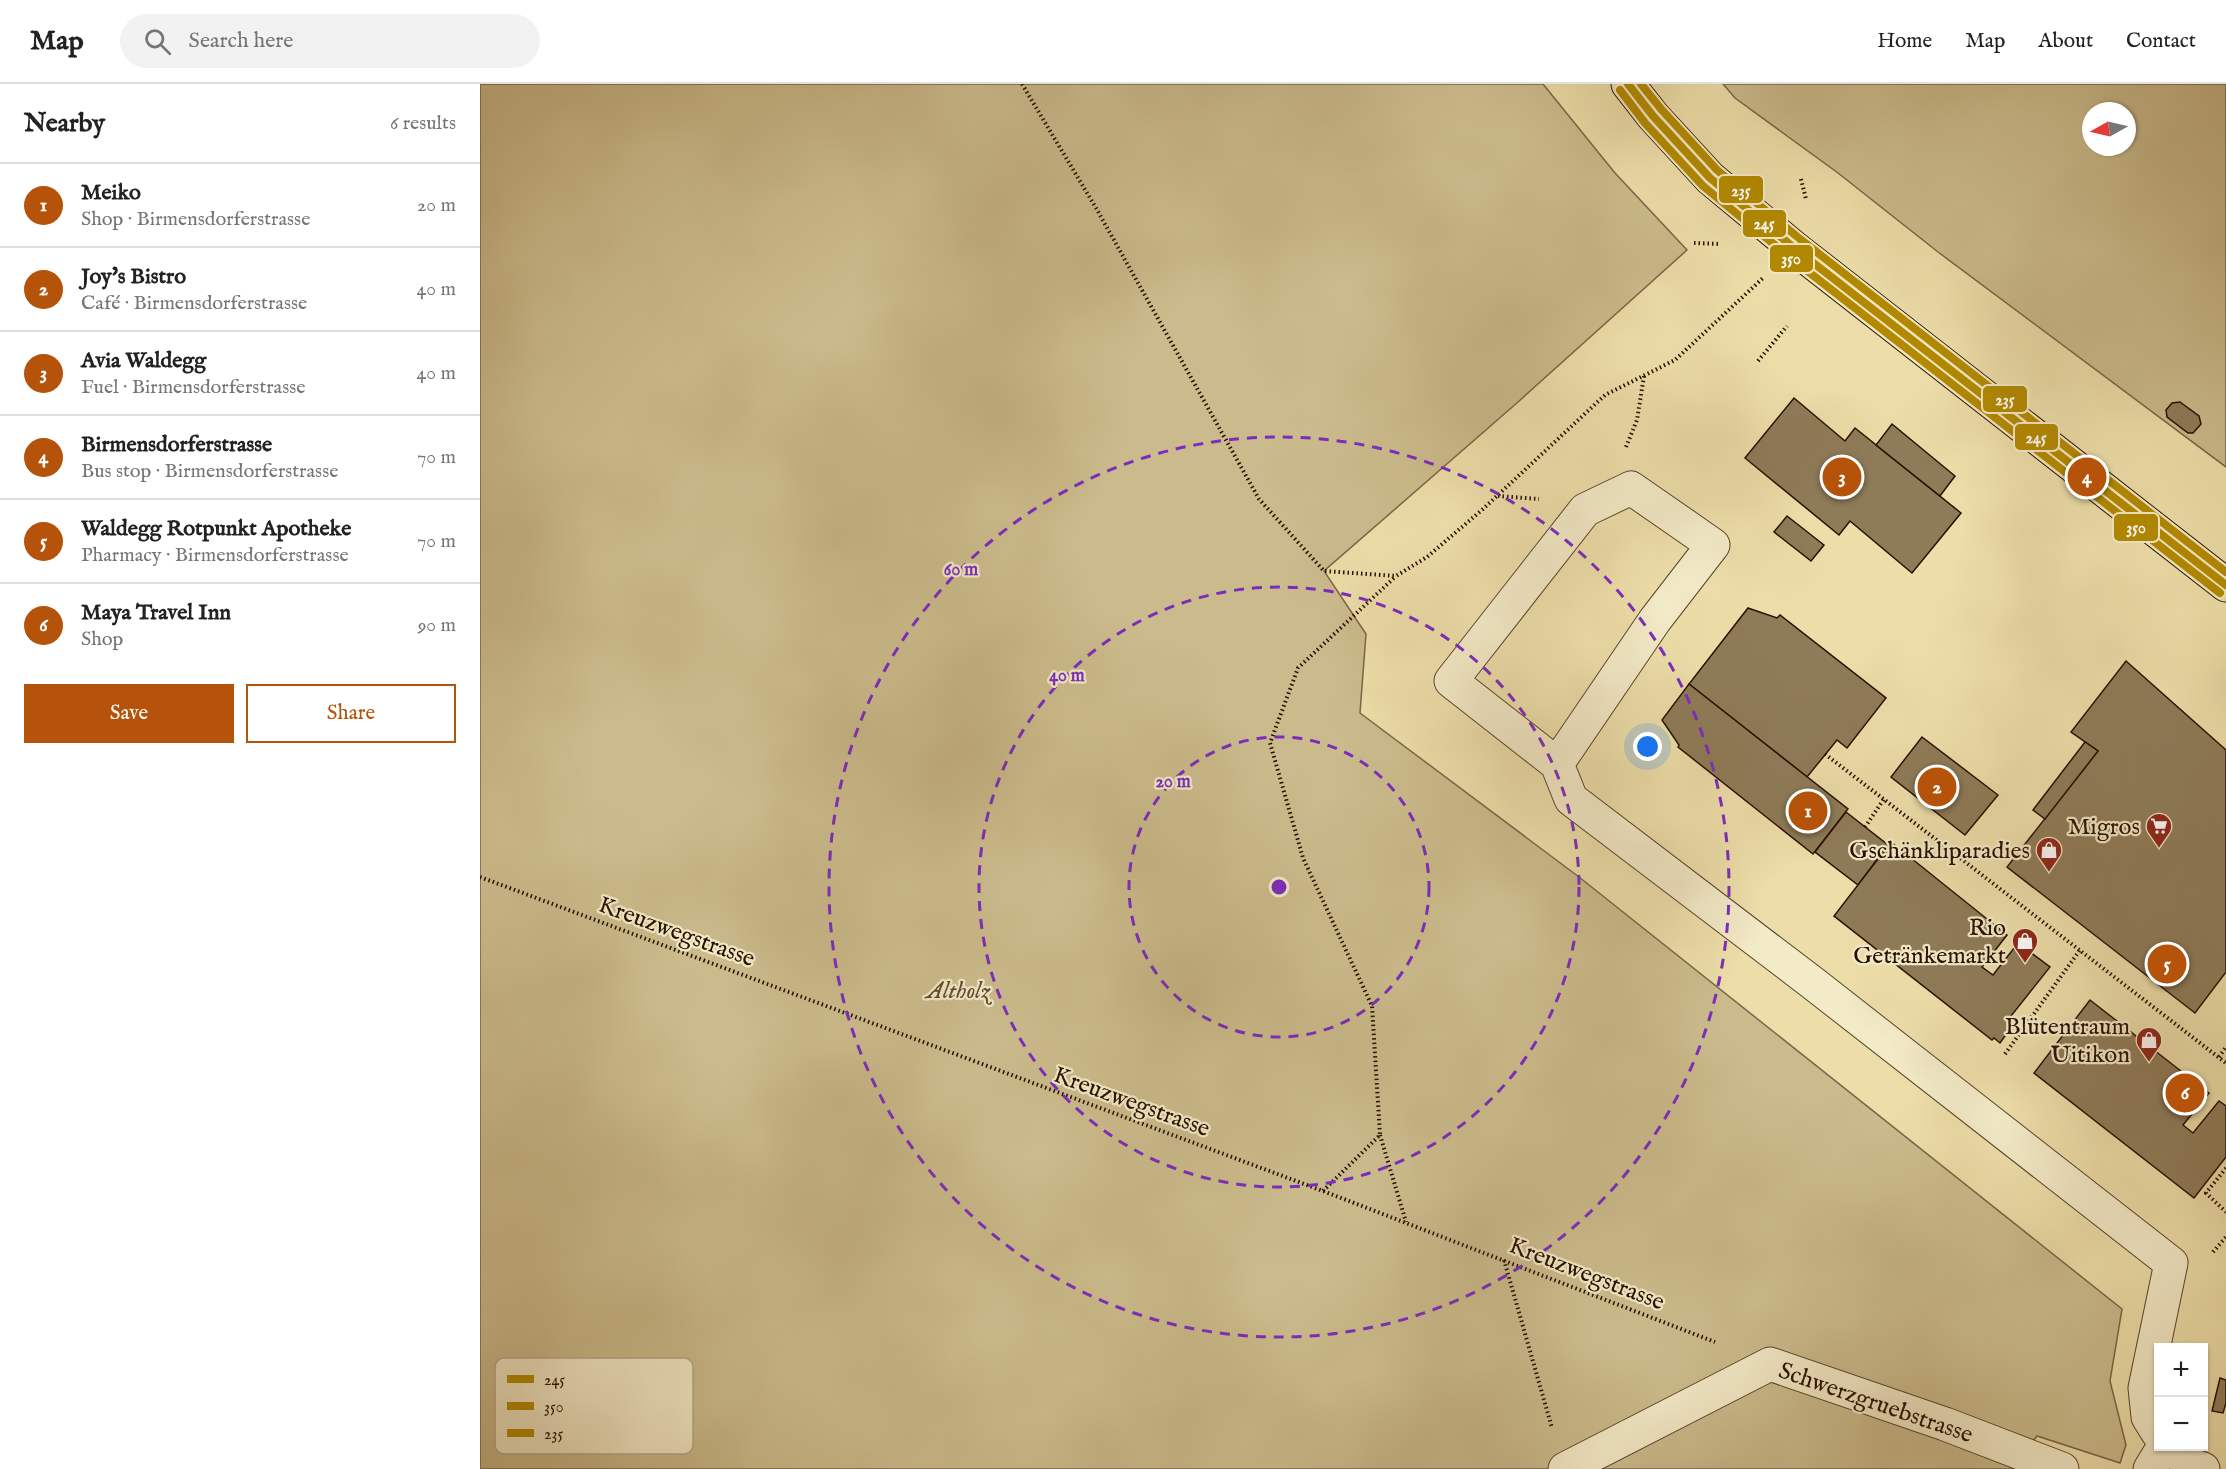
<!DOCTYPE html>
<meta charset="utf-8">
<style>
:root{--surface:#fff;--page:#f2f2f2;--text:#222;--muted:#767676;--line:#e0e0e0;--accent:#b45309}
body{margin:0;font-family:"IM FELL English",serif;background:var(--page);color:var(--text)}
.controls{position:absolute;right:18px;bottom:18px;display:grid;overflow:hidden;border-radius:0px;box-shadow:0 2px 4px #0004}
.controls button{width:54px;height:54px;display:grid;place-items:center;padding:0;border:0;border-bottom:2px solid var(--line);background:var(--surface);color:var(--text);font:30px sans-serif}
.compass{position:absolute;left:1602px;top:18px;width:54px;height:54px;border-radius:50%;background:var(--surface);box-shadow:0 2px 4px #0004;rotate:262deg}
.you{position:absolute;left:1168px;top:663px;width:21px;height:21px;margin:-15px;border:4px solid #fff;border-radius:50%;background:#1a73e8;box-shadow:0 0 0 9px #1a73e833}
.badge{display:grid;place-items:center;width:39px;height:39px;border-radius:50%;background:var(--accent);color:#fff;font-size:20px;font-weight:700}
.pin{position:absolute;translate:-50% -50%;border:3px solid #fff;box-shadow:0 2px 6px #0006}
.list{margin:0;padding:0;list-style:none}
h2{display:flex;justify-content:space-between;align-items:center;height:78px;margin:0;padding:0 24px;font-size:26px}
h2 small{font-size:20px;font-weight:400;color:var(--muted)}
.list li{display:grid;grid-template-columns:39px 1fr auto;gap:18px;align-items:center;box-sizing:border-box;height:84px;padding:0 24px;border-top:2px solid var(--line)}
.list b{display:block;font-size:22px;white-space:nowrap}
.list p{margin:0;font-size:20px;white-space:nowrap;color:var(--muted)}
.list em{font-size:20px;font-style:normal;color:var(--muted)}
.actions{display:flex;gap:12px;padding:18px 24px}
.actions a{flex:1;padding:14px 0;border:2px solid var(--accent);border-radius:0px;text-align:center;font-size:21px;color:var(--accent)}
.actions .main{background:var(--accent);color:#fff}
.icon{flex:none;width:33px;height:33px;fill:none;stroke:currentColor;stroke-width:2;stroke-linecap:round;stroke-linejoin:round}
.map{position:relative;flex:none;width:1746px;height:1385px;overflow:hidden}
header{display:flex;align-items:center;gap:36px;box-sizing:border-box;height:84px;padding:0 30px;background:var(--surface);border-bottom:2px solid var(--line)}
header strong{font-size:28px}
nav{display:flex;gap:33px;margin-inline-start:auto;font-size:21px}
.search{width:420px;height:54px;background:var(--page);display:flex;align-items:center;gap:15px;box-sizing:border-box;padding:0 21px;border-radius:33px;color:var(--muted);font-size:22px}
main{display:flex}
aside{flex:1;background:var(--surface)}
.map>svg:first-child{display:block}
.green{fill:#cbbb8c;stroke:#796546;stroke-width:1.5;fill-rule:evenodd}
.building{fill:#8e7b58;stroke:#270f00;stroke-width:1.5}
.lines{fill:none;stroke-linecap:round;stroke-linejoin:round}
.minor-casing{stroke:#58432a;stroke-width:35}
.major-casing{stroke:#270f00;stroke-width:35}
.path{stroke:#270f00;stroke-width:4;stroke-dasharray:1.5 3;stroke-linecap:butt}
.minor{stroke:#f3eac7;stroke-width:33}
.major{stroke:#eddea9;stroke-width:33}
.bus-1-casing{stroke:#f3eac7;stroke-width:12}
.bus-2-casing{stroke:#f3eac7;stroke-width:12}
.bus-3-casing{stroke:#f3eac7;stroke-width:12}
.bus-1{stroke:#b38a00;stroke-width:8}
.bus-2{stroke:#b38a00;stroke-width:8}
.bus-3{stroke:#b38a00;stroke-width:8}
.ring{fill:none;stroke:#7b2cbf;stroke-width:3;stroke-dasharray:10 8}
.labels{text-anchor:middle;stroke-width:4.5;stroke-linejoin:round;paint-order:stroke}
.poi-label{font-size:24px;fill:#270f00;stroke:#f3eac7;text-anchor:end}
.street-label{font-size:24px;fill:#270f00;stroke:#f3eac7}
.park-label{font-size:24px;font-style:italic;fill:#604b31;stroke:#f3eac7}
.key{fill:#f3eac7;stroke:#b6a88b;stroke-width:1.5}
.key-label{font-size:16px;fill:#270f00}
.centre{fill:#7b2cbf;stroke:#f3eac7;stroke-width:3}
.ring-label{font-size:18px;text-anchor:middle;font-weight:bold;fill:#7b2cbf;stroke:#f3eac7;stroke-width:4.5;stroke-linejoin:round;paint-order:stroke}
.line-badge{stroke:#f3eac7;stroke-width:2}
.badge-label{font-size:16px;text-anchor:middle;font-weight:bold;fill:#fff}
</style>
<header>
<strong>Map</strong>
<div class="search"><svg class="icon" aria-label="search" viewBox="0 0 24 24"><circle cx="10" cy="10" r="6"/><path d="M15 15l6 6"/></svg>Search here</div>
<nav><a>Home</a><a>Map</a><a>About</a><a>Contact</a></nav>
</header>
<main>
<aside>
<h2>Nearby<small>6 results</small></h2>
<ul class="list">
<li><span class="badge">1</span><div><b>Meiko</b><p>Shop · Birmensdorferstrasse</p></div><em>20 m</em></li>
<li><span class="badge">2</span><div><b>Joy's Bistro</b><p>Café · Birmensdorferstrasse</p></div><em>40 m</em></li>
<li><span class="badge">3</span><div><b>Avia Waldegg</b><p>Fuel · Birmensdorferstrasse</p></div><em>40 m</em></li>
<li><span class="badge">4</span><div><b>Birmensdorferstrasse</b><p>Bus stop · Birmensdorferstrasse</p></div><em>70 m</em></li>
<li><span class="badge">5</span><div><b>Waldegg Rotpunkt Apotheke</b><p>Pharmacy · Birmensdorferstrasse</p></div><em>70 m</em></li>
<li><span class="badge">6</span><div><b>Maya Travel Inn</b><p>Shop</p></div><em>90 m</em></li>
</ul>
<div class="actions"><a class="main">Save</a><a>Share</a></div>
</aside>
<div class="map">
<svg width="1746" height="1385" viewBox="0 0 1746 1385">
<rect width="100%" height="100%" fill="#eddea9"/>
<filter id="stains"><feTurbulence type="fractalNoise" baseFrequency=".00333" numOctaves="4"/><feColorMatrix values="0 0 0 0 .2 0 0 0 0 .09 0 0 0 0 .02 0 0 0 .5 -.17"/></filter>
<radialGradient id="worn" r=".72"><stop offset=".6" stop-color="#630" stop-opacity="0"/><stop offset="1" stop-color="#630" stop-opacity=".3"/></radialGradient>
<g class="green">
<polygon points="0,0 1063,0 1135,89 1207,166 1038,318 844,487 886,550 880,629 1099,793 1642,1225 1630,1297 1646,1361 1640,1379 1557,1352 1532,1385 0,1385"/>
<path d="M1243,0H1746V383L1458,168L1358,89L1255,14ZM1611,27H1647V63H1611Z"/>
</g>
<g class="building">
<polygon points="1314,314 1365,357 1375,344 1481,429 1432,489 1370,437 1359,451 1265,374"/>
<polygon points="1700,318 1719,332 1721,340 1713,349 1708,349 1687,333 1686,326 1692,319"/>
<polygon points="1412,340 1475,392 1460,412 1396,361"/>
<polygon points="1307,432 1344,461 1331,477 1294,448"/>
<polygon points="1268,524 1297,534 1300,531 1406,614 1367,664 1357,656 1327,693 1209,600"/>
<polygon points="1646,577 1746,666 1746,888 1715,929 1527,783 1618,667 1591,648"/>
<polygon points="1209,600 1368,725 1333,770 1198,663 1199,661 1182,636"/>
<polygon points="1442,653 1518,711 1485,751 1411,693"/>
<polygon points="1605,658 1618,667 1565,735 1553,726"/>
<polygon points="1366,728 1408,761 1378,801 1335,768"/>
<polygon points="1411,758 1527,851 1502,883 1513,891 1538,859 1570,883 1527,937 1533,941 1520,959 1514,954 1512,956 1354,832"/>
<polygon points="1610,916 1729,1009 1703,1041 1713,1049 1739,1017 1746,1022 1746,1073 1714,1114 1554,989"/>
<polygon points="1740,1294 1746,1296 1746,1319 1743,1329 1732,1327"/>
</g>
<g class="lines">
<g class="minor-casing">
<g id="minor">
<polyline points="1077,680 971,597 1105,426 1151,404 1233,461 1175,536 1077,680 1091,715 1334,900 1691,1179 1665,1304 1668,1333 1678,1349"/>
<polyline points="1688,1362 1712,1381 1723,1385"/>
<polyline points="1085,1385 1290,1280 1465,1340 1582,1385"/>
<polyline points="1670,1385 1684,1362"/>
</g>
</g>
<g class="major-casing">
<polyline id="major" points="1148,0 1173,32 1230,94 1313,163 1746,501"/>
</g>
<g class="path">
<polyline points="542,0 616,124 779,415 844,487 916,492 947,473 1003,425 1125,311 1195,276 1283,194"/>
<polyline points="1321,95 1326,115"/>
<polyline points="1214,159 1241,160"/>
<polyline points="1278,277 1307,242"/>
<polyline points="1146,363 1157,336 1164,292"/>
<polyline points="1018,412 1059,415"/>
<polyline points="1345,670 1746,979"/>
<polyline points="1385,743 1404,715"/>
<polyline points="0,793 843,1107 1235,1258"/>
<polyline points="1525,970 1600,866"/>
<polyline points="1739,973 1746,963"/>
<polyline points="900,1051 926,1138"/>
<polyline points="1746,1084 1726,1109 1746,1128"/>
<polyline points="843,1107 900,1051 892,922 823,774 790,659 818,584 915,493"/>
<polyline points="1733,1168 1746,1153"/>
<polyline points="1024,1176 1072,1344"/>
</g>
<use href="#minor" class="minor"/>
<use href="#major" class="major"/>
<g class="bus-1-casing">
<polyline id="bus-1" points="1148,0 1173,32 1230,94 1313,163 1746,501"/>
</g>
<g class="bus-2-casing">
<polyline id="bus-2" points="1140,6 1165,39 1223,102 1307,171 1740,509"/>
</g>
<g class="bus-3-casing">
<polyline id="bus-3" points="1161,0 1181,25 1237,86 1320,155 1746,488"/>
</g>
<use href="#bus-1" class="bus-1"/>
<use href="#bus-2" class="bus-2"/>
<use href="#bus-3" class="bus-3"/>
</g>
<g class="ring">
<circle cx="799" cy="803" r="150"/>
<circle cx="799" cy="803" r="300"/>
<circle cx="799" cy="803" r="450"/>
</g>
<defs>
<g id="supermarket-pin" transform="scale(1.35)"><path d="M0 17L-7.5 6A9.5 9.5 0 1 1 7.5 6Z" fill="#8f2418" stroke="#f3eac7"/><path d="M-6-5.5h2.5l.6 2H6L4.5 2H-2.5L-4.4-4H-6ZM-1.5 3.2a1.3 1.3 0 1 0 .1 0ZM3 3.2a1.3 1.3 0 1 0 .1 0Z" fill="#fff"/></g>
<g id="shop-pin" transform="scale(1.35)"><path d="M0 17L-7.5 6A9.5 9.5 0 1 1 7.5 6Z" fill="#8f2418" stroke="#f3eac7"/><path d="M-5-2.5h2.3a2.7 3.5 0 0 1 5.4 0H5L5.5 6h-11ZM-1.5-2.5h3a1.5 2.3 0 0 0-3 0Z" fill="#fff"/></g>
</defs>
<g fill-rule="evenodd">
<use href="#supermarket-pin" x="1679" y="742"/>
<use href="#shop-pin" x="1569" y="766"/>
<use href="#shop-pin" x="1545" y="857"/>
<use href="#shop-pin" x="1669" y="956"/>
</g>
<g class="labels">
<g class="poi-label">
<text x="1660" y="750">Migros</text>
<text x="1550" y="774">Gschänkliparadies</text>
<text x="1526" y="851">Rio<tspan x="1526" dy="28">Getränkemarkt</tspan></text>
<text x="1650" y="950">Blütentraum<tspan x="1650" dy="28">Uitikon</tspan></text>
</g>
<g class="street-label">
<text transform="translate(197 847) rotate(20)" y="8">Kreuzwegstrasse</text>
<text transform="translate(652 1017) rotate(20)" y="8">Kreuzwegstrasse</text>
<text transform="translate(1107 1189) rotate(21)" y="8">Kreuzwegstrasse</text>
<text transform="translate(1396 1318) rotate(19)" y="8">Schwerzgruebstrasse</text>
</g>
<g class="park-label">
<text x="478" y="914">Altholz</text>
</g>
</g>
<rect x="15" y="1274" width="198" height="96" rx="9" class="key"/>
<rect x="27" y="1291" width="27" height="8" fill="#b38a00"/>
<rect x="27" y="1318" width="27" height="8" fill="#b38a00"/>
<rect x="27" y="1345" width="27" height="8" fill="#b38a00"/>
<g class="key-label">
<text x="64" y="1301">245</text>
<text x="64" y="1328">350</text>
<text x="64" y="1355">235</text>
</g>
<circle cx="799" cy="803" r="9" class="centre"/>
<g class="ring-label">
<text x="481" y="491">60 m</text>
<text x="587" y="597">40 m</text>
<text x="693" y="703">20 m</text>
</g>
<g class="line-badge">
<rect x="1238" y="91" width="46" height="29" rx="6" fill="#b38a00"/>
<rect x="1262" y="125" width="45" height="29" rx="6" fill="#b38a00"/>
<rect x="1289" y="160" width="45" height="29" rx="6" fill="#b38a00"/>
<rect x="1502" y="301" width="46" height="28" rx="6" fill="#b38a00"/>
<rect x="1534" y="339" width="45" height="28" rx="6" fill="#b38a00"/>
<rect x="1633" y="429" width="46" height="29" rx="6" fill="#b38a00"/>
</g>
<g class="badge-label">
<text x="1261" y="112">235</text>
<text x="1284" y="145">245</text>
<text x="1311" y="180">350</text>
<text x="1525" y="321">235</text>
<text x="1556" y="359">245</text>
<text x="1656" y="449">350</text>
</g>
<rect width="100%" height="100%" filter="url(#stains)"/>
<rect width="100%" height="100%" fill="url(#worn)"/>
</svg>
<div class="controls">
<button>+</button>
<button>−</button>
</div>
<svg class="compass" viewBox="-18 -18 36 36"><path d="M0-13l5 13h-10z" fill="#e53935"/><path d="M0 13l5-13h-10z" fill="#767676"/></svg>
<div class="you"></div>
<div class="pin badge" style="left:1328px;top:727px">1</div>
<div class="pin badge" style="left:1457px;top:703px">2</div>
<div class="pin badge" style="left:1362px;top:393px">3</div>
<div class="pin badge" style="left:1607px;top:393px">4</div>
<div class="pin badge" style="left:1687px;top:880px">5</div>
<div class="pin badge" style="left:1705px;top:1009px">6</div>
</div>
</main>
